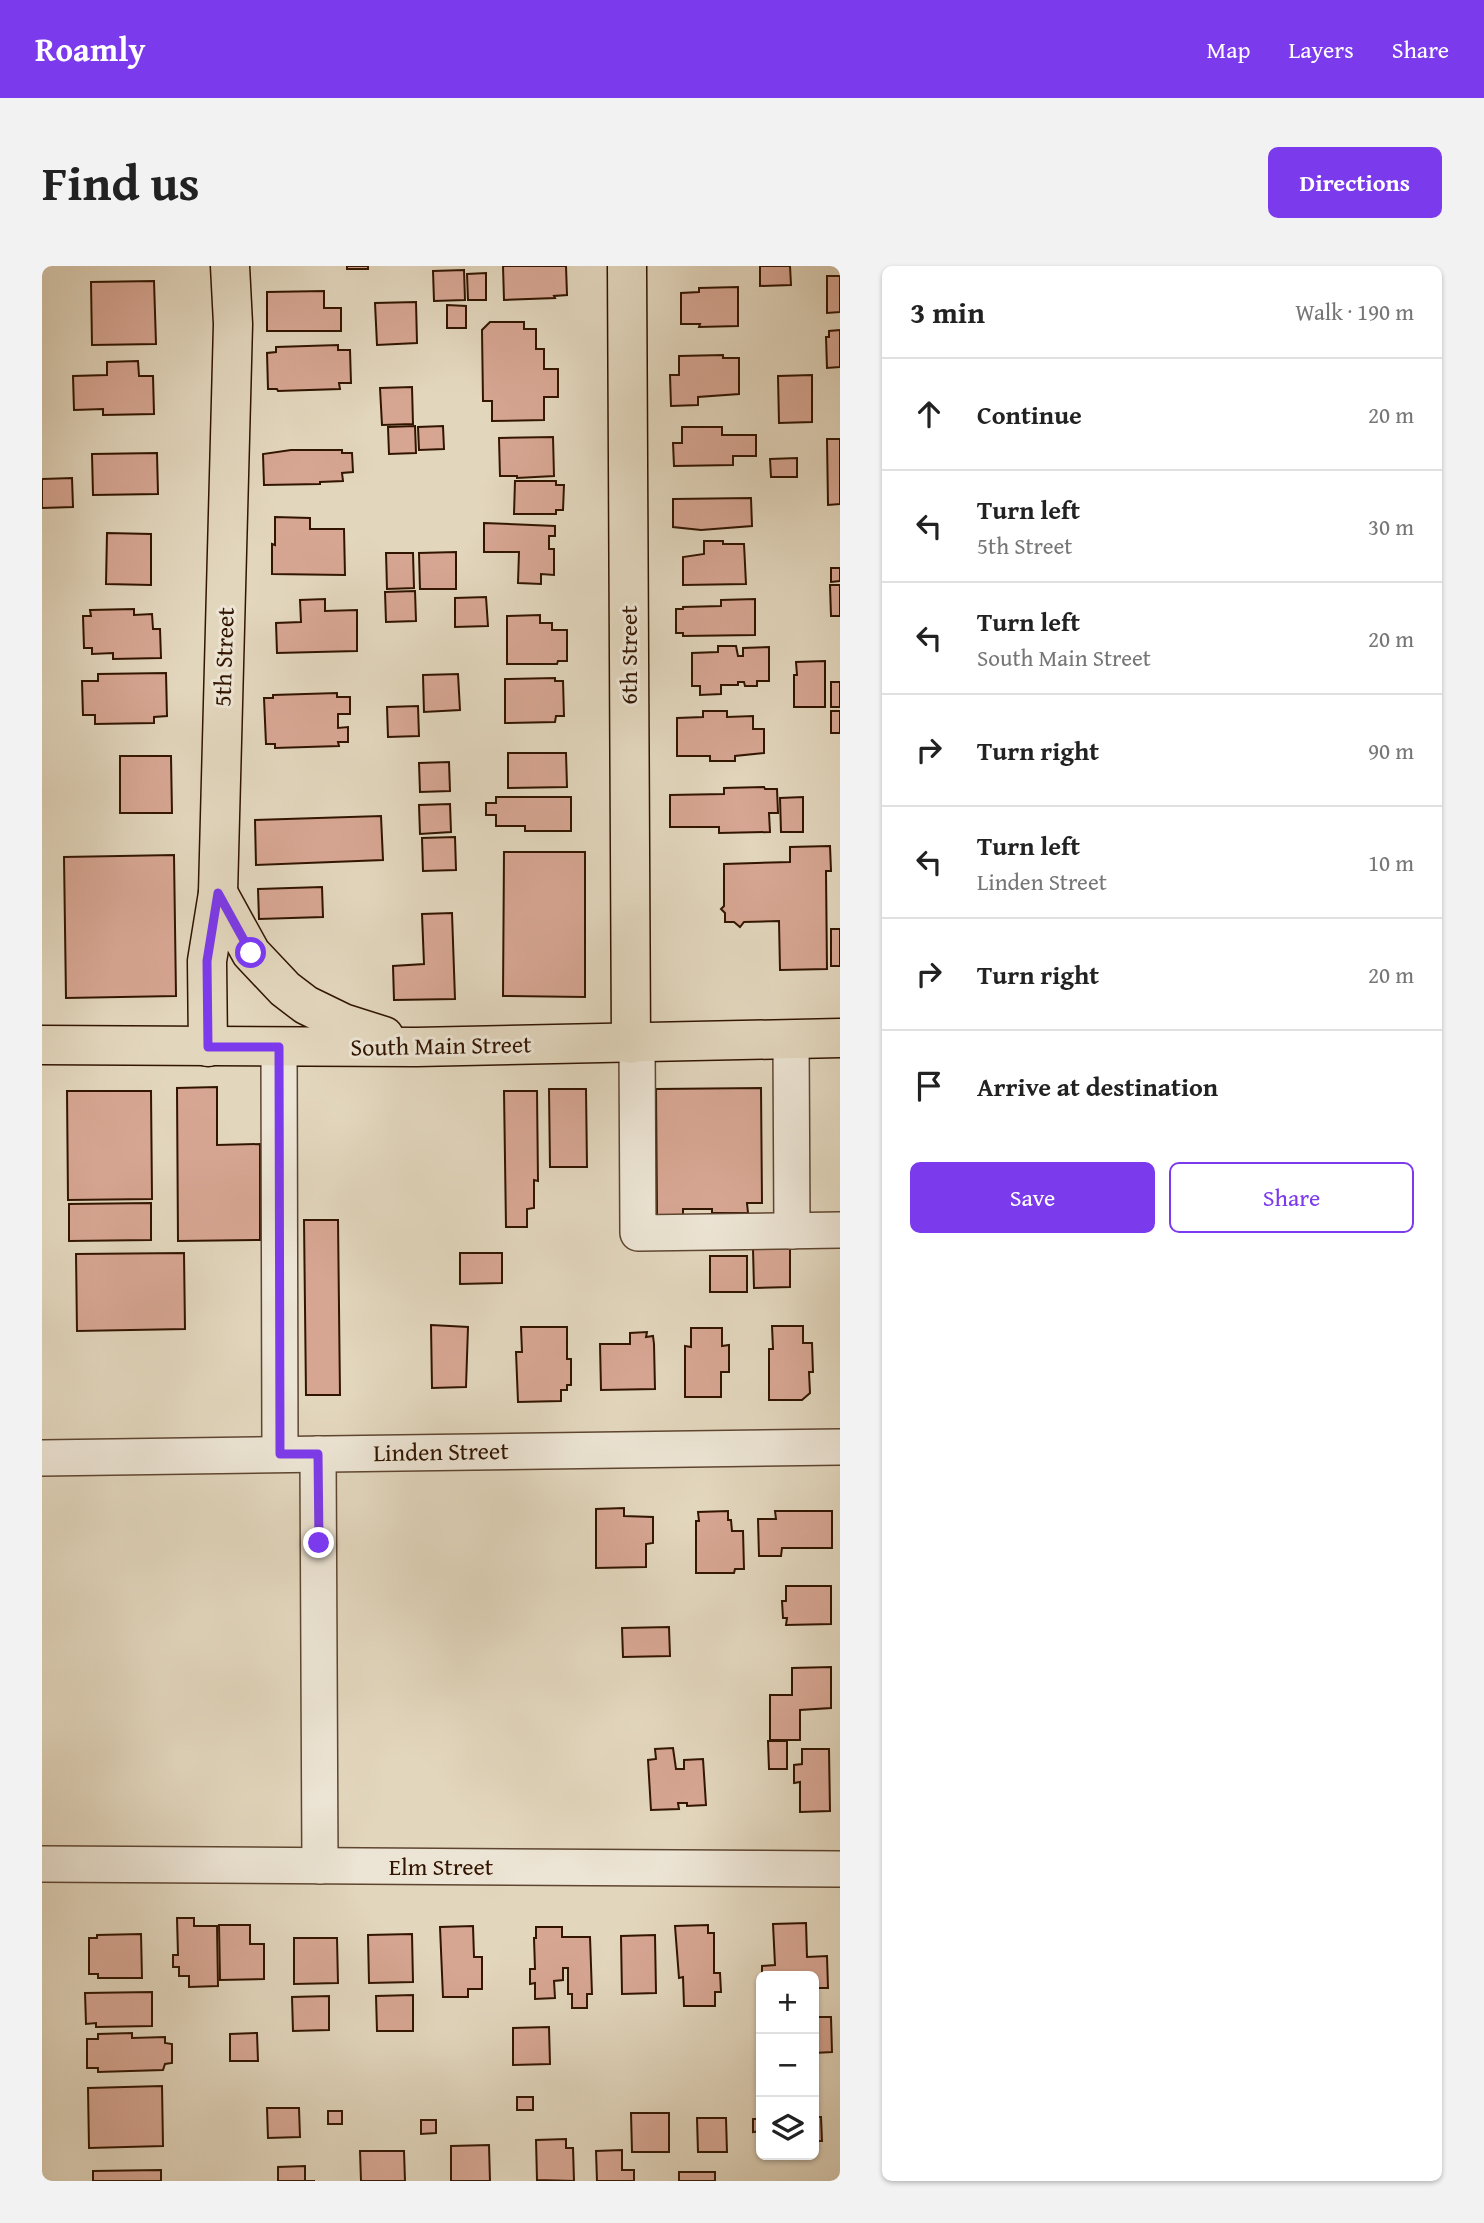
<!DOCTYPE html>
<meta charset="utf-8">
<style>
:root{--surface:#fff;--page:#f2f2f2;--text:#222;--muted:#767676;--line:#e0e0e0;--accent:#7c3aed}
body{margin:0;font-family:"Gentium Book Plus",serif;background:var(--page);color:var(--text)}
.controls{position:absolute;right:21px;bottom:21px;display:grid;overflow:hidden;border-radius:10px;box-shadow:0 2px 5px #0004}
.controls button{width:63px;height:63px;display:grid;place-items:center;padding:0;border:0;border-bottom:2px solid var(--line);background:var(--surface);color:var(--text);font:35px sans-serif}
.stop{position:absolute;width:21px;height:21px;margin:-16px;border:5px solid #7c3aed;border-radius:50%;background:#fff}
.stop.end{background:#7c3aed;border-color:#fff;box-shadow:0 2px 7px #0008}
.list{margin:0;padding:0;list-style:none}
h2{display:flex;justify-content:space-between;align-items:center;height:91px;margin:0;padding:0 28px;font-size:30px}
h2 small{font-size:23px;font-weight:400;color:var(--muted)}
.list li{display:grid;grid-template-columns:46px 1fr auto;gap:21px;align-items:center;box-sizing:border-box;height:112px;padding:0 28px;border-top:2px solid var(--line)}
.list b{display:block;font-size:26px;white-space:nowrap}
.list p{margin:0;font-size:23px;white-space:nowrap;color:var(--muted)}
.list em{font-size:23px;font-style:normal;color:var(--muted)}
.actions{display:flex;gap:14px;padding:21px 28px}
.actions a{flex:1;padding:16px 0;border:2px solid var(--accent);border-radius:10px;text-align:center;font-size:24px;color:var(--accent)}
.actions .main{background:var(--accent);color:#fff}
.icon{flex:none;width:38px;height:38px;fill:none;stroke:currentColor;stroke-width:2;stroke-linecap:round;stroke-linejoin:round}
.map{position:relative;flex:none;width:798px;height:1915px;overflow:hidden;border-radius:10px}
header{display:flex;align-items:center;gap:42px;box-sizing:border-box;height:98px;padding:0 35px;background:var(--accent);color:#fff}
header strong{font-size:33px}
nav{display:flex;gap:38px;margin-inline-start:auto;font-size:24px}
.intro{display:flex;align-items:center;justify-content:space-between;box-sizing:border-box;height:168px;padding:0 42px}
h1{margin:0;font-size:49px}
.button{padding:18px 32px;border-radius:10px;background:var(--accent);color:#fff;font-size:24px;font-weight:700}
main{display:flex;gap:42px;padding:0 42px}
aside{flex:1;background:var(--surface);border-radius:10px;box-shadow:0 2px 5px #0004}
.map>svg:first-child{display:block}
.building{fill:#d7a693;stroke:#321500;stroke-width:2}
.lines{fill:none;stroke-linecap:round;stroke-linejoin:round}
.minor-casing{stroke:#5e452f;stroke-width:38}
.major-casing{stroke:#321500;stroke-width:41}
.minor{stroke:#ece4d4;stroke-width:35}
.major{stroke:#e2d6bd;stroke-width:38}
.route{stroke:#7c3aed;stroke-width:9}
.labels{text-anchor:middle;stroke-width:6;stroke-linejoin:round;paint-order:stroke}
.street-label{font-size:24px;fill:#321500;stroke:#ece4d4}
</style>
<header>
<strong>Roamly</strong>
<nav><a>Map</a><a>Layers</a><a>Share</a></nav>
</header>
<div class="intro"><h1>Find us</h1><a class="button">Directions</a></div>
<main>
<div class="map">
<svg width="798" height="1915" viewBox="0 0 798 1915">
<rect width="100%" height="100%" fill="#e2d6bd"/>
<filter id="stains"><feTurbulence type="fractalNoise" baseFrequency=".00286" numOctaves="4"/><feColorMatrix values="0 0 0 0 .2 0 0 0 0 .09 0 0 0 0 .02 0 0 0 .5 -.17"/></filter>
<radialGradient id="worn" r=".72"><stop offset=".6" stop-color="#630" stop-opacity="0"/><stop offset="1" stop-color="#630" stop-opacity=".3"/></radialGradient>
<g class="building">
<rect x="305" y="0" width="21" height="3"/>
<polygon points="461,0 524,0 525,29 512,30 513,32 462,34"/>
<polygon points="718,0 748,0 749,19 718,20"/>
<polygon points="422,4 423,34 392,35 391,5"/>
<polygon points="444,7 444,34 426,34 425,8"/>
<polygon points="785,10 798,10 798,46 785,47"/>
<polygon points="112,15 114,78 50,79 49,16"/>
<polygon points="696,21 696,60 657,61 658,58 639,58 639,27 657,26 657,22"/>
<polygon points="282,25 282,42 299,42 299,65 225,65 225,26"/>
<polygon points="374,36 375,77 335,79 333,37"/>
<polygon points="405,39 424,40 424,62 405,62"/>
<polygon points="448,56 482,56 482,63 494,63 494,83 502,83 502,103 516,103 516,131 502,131 502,154 450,155 450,135 441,135 440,64"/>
<polygon points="798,64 798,101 785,102 784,71 787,71 787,65"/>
<polygon points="296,79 296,84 308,84 309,117 297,117 298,123 236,125 235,123 226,123 225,87 234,86 234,81"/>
<polygon points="681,89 681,92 697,92 697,128 656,131 656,139 629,140 628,109 637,109 637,90"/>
<polygon points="96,95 97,110 111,110 112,148 61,149 61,143 32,144 31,110 65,109 65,96"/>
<polygon points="770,109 770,156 737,157 736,110"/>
<polygon points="370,121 371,158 340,159 338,122"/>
<polygon points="373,160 374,187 347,188 346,161"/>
<polygon points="401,160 402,183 377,184 376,161"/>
<polygon points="640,161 680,161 680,169 714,169 714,190 691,190 691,199 632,200 631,177 640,177"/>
<polygon points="511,171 512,210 475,212 475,210 458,210 457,172"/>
<polygon points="785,173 798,173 798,238 786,239"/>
<polygon points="249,184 300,184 300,187 310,187 311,206 300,207 301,215 278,216 278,218 222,219 221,188"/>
<polygon points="115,187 116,228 51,229 50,188"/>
<polygon points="755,192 755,211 729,211 728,193"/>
<polygon points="30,212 31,241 0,242 0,213"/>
<polygon points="473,215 514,215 514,219 522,219 521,244 514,244 514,248 472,248"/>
<polygon points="709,232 710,260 659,264 631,261 631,233"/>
<polygon points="233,251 268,252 268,263 302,263 303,309 230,308 230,278 233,279"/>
<polygon points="442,257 513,260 513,270 507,270 507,283 512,283 512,309 499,308 499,318 476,317 477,286 442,286"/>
<polygon points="65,267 109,268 109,319 64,318"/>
<polygon points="662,275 681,275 681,278 702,278 704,318 641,319 641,291 662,288"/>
<polygon points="414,286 414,323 378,323 377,287"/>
<polygon points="344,287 371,287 372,322 345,323"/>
<polygon points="789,302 798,302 798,315 789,316"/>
<polygon points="788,319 798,319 798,350 789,350"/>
<polygon points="373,325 374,355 344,356 343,326"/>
<polygon points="444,331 446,360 413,361 413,332"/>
<polygon points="283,333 283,345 315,344 315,385 235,387 234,357 259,356 258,334"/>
<polygon points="713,333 713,369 641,370 641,367 634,367 634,343 641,343 641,341 679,340 679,334"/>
<polygon points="92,343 92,349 110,348 111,363 118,363 119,392 71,393 71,387 50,388 50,382 42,382 41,350 49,350 48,344"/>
<polygon points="498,349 498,357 510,357 510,364 525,364 525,395 516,395 515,398 465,398 465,350"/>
<polygon points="676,380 694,380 696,390 701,390 701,382 727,381 727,415 715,415 715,420 703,420 702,416 696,416 696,419 679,419 679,428 658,429 658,420 650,420 650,387 676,386"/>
<polygon points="783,395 783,441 752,441 752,409 755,409 754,396"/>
<polygon points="124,407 125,450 112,451 112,457 53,458 53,449 41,449 40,415 56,415 56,408"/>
<polygon points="416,408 418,444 382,446 381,409"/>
<polygon points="513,412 513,415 521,415 522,450 514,450 513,456 463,457 463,413"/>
<rect x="789" y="416" width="9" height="25"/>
<polygon points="295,427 295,431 308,431 308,448 296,448 296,462 306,461 306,476 296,476 297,480 233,482 233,478 224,478 222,432 231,432 231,429"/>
<polygon points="376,440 377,470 346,471 345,441"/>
<polygon points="661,445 685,445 685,451 711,450 711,463 722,463 722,487 693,490 693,495 668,495 668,490 635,490 635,452 661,451"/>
<rect x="789" y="445" width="9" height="22"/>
<polygon points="466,487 524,487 525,521 466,522"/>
<polygon points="78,490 129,490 130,547 78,547"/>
<polygon points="407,496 408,525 378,526 377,497"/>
<polygon points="722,521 723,523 735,523 736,547 727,547 728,566 677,567 677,561 628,561 628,529 682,528 682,522"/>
<polygon points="454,531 529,531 529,565 483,565 483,560 454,560 454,549 444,549 444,537 454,537"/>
<polygon points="761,531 761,566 739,566 738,532"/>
<polygon points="408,538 409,566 378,568 377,539"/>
<polygon points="339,550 341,594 214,599 213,554"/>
<polygon points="413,571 414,604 381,605 380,572"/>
<polygon points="788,580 789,605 784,605 785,703 738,704 737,655 702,656 698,661 692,656 683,656 683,647 679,643 682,640 682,598 748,596 748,581"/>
<polygon points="462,586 543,586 543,731 461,730"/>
<polygon points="132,589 134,730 24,732 22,591"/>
<polygon points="280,621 281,651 217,653 216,623"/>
<polygon points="410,647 413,733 352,734 351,700 382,698 380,648"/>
<rect x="789" y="663" width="9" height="37"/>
<polygon points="175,821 175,879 218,878 218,974 136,975 135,822"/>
<polygon points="719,822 720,937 705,937 706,947 670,947 670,943 641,943 641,949 615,949 614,823"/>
<polygon points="507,823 544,823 545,901 508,901"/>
<polygon points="25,825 109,825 110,933 26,934"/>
<polygon points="462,825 495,825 496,915 492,914 492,942 485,943 485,961 464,961"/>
<polygon points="109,937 109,974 27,975 27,938"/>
<polygon points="262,954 296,954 298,1129 264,1129"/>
<polygon points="748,982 748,1021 712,1022 711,983"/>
<polygon points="142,987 143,1063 35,1065 34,988"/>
<polygon points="418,987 460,987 460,1017 418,1018"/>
<rect x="668" y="990" width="37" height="36"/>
<polygon points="389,1059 426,1061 424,1121 390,1122"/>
<polygon points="730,1060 761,1060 761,1077 770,1077 771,1106 767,1106 768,1127 760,1134 727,1134 727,1083 731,1083"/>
<polygon points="479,1061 525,1061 525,1093 529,1093 529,1119 525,1119 525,1124 519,1124 519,1135 476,1136 474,1086 480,1086"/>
<polygon points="649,1062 680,1062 680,1080 687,1079 687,1106 679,1106 679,1131 643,1131 643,1080 649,1081"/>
<polygon points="605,1066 604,1071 611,1070 612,1078 613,1123 559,1124 558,1078 588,1078 588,1067"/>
<polygon points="582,1242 582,1250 611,1251 611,1277 604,1278 604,1301 554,1302 554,1243"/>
<polygon points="686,1245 686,1254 689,1254 690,1265 701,1265 702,1303 693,1303 692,1307 654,1307 654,1255 657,1255 656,1246"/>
<polygon points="733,1245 790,1245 790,1282 740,1282 739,1290 717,1290 716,1253 734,1253"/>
<polygon points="744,1320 789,1320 789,1358 744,1359 745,1352 741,1352 740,1335 744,1335"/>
<polygon points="627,1361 628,1390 581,1391 580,1362"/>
<polygon points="789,1401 789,1442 758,1444 758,1474 728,1474 728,1429 750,1429 750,1402"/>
<polygon points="726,1475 745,1475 745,1503 727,1503"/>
<polygon points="631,1482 634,1503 642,1503 642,1494 661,1493 664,1539 645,1540 645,1537 636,1537 637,1543 609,1544 606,1494 614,1493 613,1483"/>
<polygon points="760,1483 787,1483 788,1545 758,1546 758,1516 752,1517 752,1499 760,1498"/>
<polygon points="135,1652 152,1652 152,1660 175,1660 176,1720 147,1721 147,1710 137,1710 137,1701 131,1701 131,1689 136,1689"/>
<polygon points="764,1657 765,1691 785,1690 786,1722 772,1722 772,1710 720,1710 720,1700 733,1699 731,1658"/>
<polygon points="177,1659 208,1659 208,1678 222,1678 222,1713 178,1714"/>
<polygon points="666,1659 666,1667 672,1667 672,1707 678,1707 679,1726 673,1726 673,1740 642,1740 641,1711 637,1712 633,1660"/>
<polygon points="431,1660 432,1691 440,1691 440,1723 426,1723 426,1731 401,1731 398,1661"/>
<polygon points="494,1661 520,1661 520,1671 548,1671 550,1728 545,1728 545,1742 530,1742 530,1728 526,1728 526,1702 521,1702 521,1714 512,1715 513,1732 493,1733 493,1717 488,1718 488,1703 493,1703 492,1672 494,1672"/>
<polygon points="99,1668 100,1712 56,1712 56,1708 47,1708 47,1672 55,1672 55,1669"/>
<polygon points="370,1668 371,1716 327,1717 326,1669"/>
<polygon points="613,1669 614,1727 580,1728 579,1670"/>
<polygon points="252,1672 295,1672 296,1717 252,1718"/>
<polygon points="110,1726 110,1760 54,1761 54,1757 44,1758 43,1727"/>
<polygon points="371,1729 371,1765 335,1765 334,1730"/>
<polygon points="287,1730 287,1764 251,1765 250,1731"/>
<polygon points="772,1751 789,1751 790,1786 772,1787"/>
<polygon points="507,1761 508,1798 471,1799 471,1762"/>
<polygon points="90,1767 90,1772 123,1771 123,1777 130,1778 130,1797 123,1798 121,1804 56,1806 56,1802 45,1802 45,1773 56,1773 56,1768"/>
<polygon points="215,1767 216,1795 188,1795 188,1768"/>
<polygon points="120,1820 121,1880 47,1882 46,1822"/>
<rect x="475" y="1831" width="16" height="13"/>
<polygon points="225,1842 257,1842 258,1871 226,1872"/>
<rect x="286" y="1845" width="14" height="13"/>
<polygon points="589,1847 627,1847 627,1886 590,1886"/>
<polygon points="772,1851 779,1851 780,1875 772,1875"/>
<polygon points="655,1852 684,1852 685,1886 656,1886"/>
<polygon points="711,1853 719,1853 719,1865 711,1866"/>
<polygon points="379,1854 394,1854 394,1867 379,1868"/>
<polygon points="524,1873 524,1882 531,1882 532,1915 495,1914 494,1874"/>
<polygon points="447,1879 448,1915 409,1915 409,1880"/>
<polygon points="580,1884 580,1904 592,1904 592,1915 555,1915 554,1885"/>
<polygon points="318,1885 362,1885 363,1915 319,1915"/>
<polygon points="263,1900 263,1915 273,1915 236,1915 236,1901"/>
<polygon points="119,1904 119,1915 51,1915 51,1905"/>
<rect x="637" y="1906" width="36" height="9"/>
</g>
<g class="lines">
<g class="minor-casing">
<g id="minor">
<polyline points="749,774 750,965"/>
<polyline points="595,777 596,967 798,964"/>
<polyline points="237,781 238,1188"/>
<polyline points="276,1188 278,1600"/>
<polyline points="0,1192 798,1181"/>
<polyline points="0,1598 798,1603"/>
</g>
</g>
<g class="major-casing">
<g id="major">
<polyline points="585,0 589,778"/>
<polyline points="176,627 209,687 243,723 264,739 301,757 342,770"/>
<polyline points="0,779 374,781 798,772"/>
<polyline points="166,781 165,695 176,627 191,58 188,0"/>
</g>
</g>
<use href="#minor" class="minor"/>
<use href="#major" class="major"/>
</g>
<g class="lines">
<polyline class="route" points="209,687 176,627 165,695 166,781 237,781 238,1188 276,1188 277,1277"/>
</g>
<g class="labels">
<g class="street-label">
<text transform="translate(587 389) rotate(-90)" y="8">6th Street</text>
<text transform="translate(182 391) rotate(-88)" y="8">5th Street</text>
<text transform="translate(399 780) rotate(-1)" y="8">South Main Street</text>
<text transform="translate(399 1186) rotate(-1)" y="8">Linden Street</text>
<text x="399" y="1609">Elm Street</text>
</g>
</g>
<rect width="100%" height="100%" filter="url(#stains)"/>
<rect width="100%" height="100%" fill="url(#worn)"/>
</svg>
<div class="controls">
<button>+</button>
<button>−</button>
<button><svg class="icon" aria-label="layers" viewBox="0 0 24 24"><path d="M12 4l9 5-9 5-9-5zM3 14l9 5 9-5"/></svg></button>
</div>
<div class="stop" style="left:209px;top:687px"></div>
<div class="stop end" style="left:277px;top:1277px"></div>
</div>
<aside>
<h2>3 min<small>Walk · 190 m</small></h2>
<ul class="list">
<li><svg class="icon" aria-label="ahead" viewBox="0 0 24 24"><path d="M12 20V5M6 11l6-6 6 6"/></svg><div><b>Continue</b></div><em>20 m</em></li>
<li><svg class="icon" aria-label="left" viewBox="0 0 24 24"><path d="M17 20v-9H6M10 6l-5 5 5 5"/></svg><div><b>Turn left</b><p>5th Street</p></div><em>30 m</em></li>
<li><svg class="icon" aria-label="left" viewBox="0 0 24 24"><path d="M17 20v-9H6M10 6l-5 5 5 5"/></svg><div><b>Turn left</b><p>South Main Street</p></div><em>20 m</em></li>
<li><svg class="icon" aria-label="right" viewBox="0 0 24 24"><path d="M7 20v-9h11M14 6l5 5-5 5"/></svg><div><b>Turn right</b></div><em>90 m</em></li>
<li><svg class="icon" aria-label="left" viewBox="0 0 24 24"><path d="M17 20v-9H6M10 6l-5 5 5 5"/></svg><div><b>Turn left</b><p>Linden Street</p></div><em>10 m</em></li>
<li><svg class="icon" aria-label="right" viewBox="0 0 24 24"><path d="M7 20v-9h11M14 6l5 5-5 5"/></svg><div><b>Turn right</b></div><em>20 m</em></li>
<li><svg class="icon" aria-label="arrive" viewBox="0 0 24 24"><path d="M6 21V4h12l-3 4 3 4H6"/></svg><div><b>Arrive at destination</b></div></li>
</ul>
<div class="actions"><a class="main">Save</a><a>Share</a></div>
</aside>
</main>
